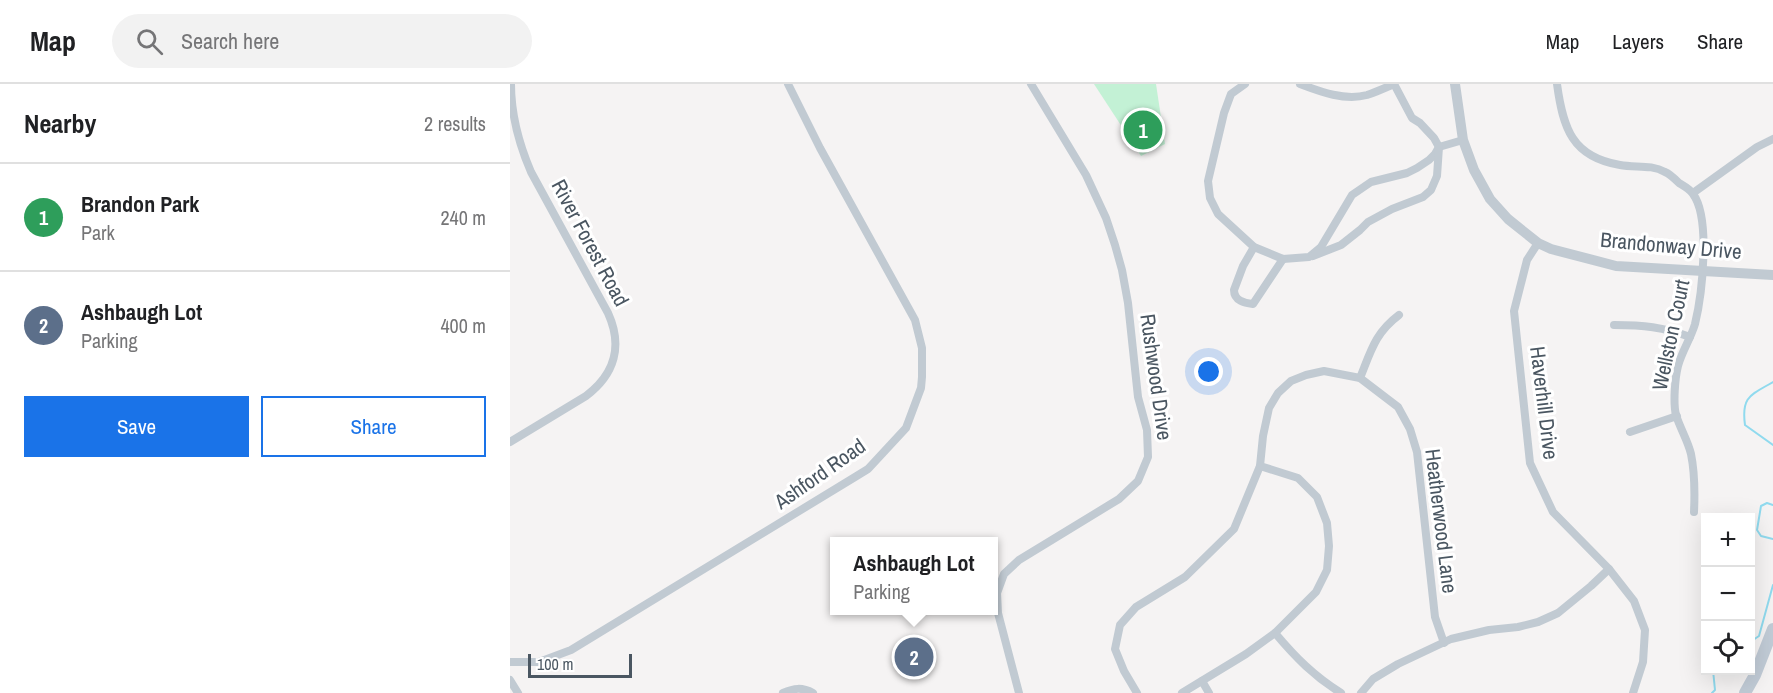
<!DOCTYPE html>
<meta charset="utf-8">
<style>
:root{--surface:#fff;--page:#f2f2f2;--text:#202124;--muted:#757577;--line:#e0e0e0;--accent:#1a73e8}
body{margin:0;font-family:"Archivo Narrow",sans-serif;background:var(--page);color:var(--text)}
.controls{position:absolute;right:18px;bottom:18px;display:grid;overflow:hidden;border-radius:0px;box-shadow:0 6px 24px #0002}
.controls button{width:54px;height:54px;display:grid;place-items:center;padding:0;border:0;border-bottom:2px solid var(--line);background:var(--surface);color:var(--text);font:30px sans-serif}
.scale{position:absolute;left:18px;bottom:15px;width:104px;box-sizing:border-box;padding-left:6px;border:3px solid #4a5661;border-top:0;font-size:16px;line-height:21px;white-space:nowrap;color:#4a5661;-webkit-text-stroke:4px #fff;paint-order:stroke}
.you{position:absolute;left:699px;top:288px;width:21px;height:21px;margin:-15px;border:4px solid #fff;border-radius:50%;background:#1a73e8;box-shadow:0 0 0 9px #1a73e833}
.badge{display:grid;place-items:center;width:39px;height:39px;border-radius:50%;background:var(--accent);color:#fff;font-size:20px;font-weight:700}
.pin{position:absolute;translate:-50% -50%;border:3px solid #fff;box-shadow:0 2px 6px #0006}
.popup{position:absolute;left:320px;top:453px;width:168px;height:78px;box-sizing:border-box;display:grid;place-content:center;border-radius:0px;background:var(--surface);filter:drop-shadow(0 2px 4px #0005);font-size:20px;white-space:nowrap;color:var(--muted)}
.popup b{font-size:22px;color:var(--text)}
.popup::after{content:'';position:absolute;left:50%;top:100%;margin-left:-12px;border:12px solid transparent;border-top-color:var(--surface)}
.list{margin:0;padding:0;list-style:none}
h2{display:flex;justify-content:space-between;align-items:center;height:78px;margin:0;padding:0 24px;font-size:26px}
h2 small{font-size:20px;font-weight:400;color:var(--muted)}
.list li{display:grid;grid-template-columns:39px 1fr auto;gap:18px;align-items:center;box-sizing:border-box;height:108px;padding:0 24px;border-top:2px solid var(--line)}
.list b{display:block;font-size:22px;white-space:nowrap}
.list p{margin:0;font-size:20px;white-space:nowrap;color:var(--muted)}
.list em{font-size:20px;font-style:normal;color:var(--muted)}
.actions{display:flex;gap:12px;padding:18px 24px}
.actions a{flex:1;padding:14px 0;border:2px solid var(--accent);border-radius:0px;text-align:center;font-size:21px;color:var(--accent)}
.actions .main{background:var(--accent);color:#fff}
.icon{flex:none;width:33px;height:33px;fill:none;stroke:currentColor;stroke-width:2;stroke-linecap:round;stroke-linejoin:round}
.map{position:relative;flex:none;width:1263px;height:609px;overflow:hidden}
header{display:flex;align-items:center;gap:36px;box-sizing:border-box;height:84px;padding:0 30px;background:var(--surface);border-bottom:2px solid var(--line)}
header strong{font-size:28px}
nav{display:flex;gap:33px;margin-inline-start:auto;font-size:21px}
.search{width:420px;height:54px;background:var(--page);display:flex;align-items:center;gap:15px;box-sizing:border-box;padding:0 21px;border-radius:33px;color:var(--muted);font-size:22px}
main{display:flex}
aside{flex:1;background:var(--surface)}
.map>svg:first-child{display:block}
.green{fill:#c3f1d5}
.lines{fill:none;stroke-linecap:round;stroke-linejoin:round}
.stream{stroke:#90daee;stroke-width:2}
.minor{stroke:#c1cad2;stroke-width:8}
.tertiary{stroke:#c1cad2;stroke-width:10}
.secondary{stroke:#c1cbd6;stroke-width:12}
.labels{text-anchor:middle;stroke-width:6;stroke-linejoin:round;paint-order:stroke}
.street-label{font-size:21px;fill:#4a5661;stroke:#fff}
</style>
<header>
<strong>Map</strong>
<div class="search"><svg class="icon" aria-label="search" viewBox="0 0 24 24"><circle cx="10" cy="10" r="6"/><path d="M15 15l6 6"/></svg>Search here</div>
<nav><a>Map</a><a>Layers</a><a>Share</a></nav>
</header>
<main>
<aside>
<h2>Nearby<small>2 results</small></h2>
<ul class="list">
<li><span class="badge" style="background:#2e9e5b">1</span><div><b>Brandon Park</b><p>Park</p></div><em>240 m</em></li>
<li><span class="badge" style="background:#5c6f8a">2</span><div><b>Ashbaugh Lot</b><p>Parking</p></div><em>400 m</em></li>
</ul>
<div class="actions"><a class="main">Save</a><a>Share</a></div>
</aside>
<div class="map">
<svg width="1263" height="609" viewBox="0 0 1263 609">
<rect width="100%" height="100%" fill="#f5f3f3"/>
<polygon class="green" points="584,0 646,0 655,60 631,72"/>
<g class="lines">
<g class="stream">
<path d="M1263,298C1241,311 1231,312 1235,341L1263,361"/>
<polyline points="1263,421 1257,419 1251,422 1247,446 1251,452 1263,455"/>
<polyline points="1240,558 1249,552 1263,501"/>
<polyline points="1202,609 1205,606 1203,586"/>
</g>
<g class="minor">
<polyline points="735,0 721,10 714,29 698,97 700,114 708,130 744,163 773,175 799,173 811,163 842,111 861,98 897,89 907,84 919,76 925,70 929,63 953,56"/>
<path d="M790,0C811,8 835,17 857,11C866,8 875,4 884,0"/>
<path d="M1047,0C1053,44 1062,73 1110,81C1125,84 1141,80 1155,88C1160,90 1165,95 1169,99C1174,102 1180,105 1183,110C1201,134 1192,211 1185,240C1181,254 1172,267 1168,282C1165,294 1163,319 1166,331C1170,344 1178,357 1181,370C1185,390 1185,407 1184,428"/>
<polyline points="1183,109 1247,63 1263,55"/>
<polyline points="1028,159 1017,176 1004,227 1020,379 1043,428 1099,485 1124,517 1135,546 1133,578 1123,609"/>
<path d="M744,163L733,182L724,206C724,217 735,219 743,220L773,175"/>
<polyline points="803,172 831,161 850,146 858,138 882,125 913,113 921,106 927,92 929,63 924,54 910,39 902,34 884,0"/>
<path d="M1104,241C1133,241 1153,243 1180,253"/>
<path d="M850,294C861,267 865,249 889,231"/>
<polyline points="1120,348 1167,332"/>
<path d="M0,358L76,312C105,290 113,262 98,229L21,88C9,60 1,31 1,0"/>
<path d="M765,549C786,574 804,592 831,609"/>
<polyline points="0,578 29,578 61,566 345,393 358,385 396,344 411,304 412,293 412,264 405,236 310,64 278,0"/>
<polyline points="0,596 8,609"/>
<polyline points="692,597 699,609"/>
<path d="M273,609C284,604 292,603 303,609"/>
<polyline points="509,609 488,529 487,509 494,490 509,476 609,415 628,397 638,373 637,346 628,313 618,219 612,186 605,161 596,134 576,91 521,0"/>
<polyline points="627,609 614,587 605,565 610,541 626,523 675,493 724,445 750,382 753,352 759,324 768,309 781,297 796,291 814,287 850,294 888,323 900,345 907,368 925,533 934,559"/>
<polyline points="672,609 736,570 765,549 806,508 817,486 819,462 817,439 807,413 788,394 750,382"/>
<polyline points="851,609 863,595 888,580 941,555 979,546 1008,543 1028,538 1048,529 1081,502 1099,485"/>
</g>
<polyline class="tertiary" points="945,0 953,56 964,86 980,115 998,135 1028,159 1041,165 1106,182 1263,191"/>
<polyline class="secondary" points="1235,609 1245,591 1263,545"/>
</g>
<g class="labels">
<g class="street-label">
<text transform="translate(80 159) rotate(62)" y="7">River Forest Road</text>
<text transform="translate(1161 162) rotate(5)" y="7">Brandonway Drive</text>
<text transform="translate(1161 251) rotate(-78)" y="7">Wellston Court</text>
<text transform="translate(646 293) rotate(82)" y="7">Rushwood Drive</text>
<text transform="translate(1034 319) rotate(83)" y="7">Haverhill Drive</text>
<text transform="translate(310 390) rotate(-35)" y="7">Ashford Road</text>
<text transform="translate(931 437) rotate(83)" y="7">Heatherwood Lane</text>
</g>
</g>
</svg>
<div class="controls">
<button>+</button>
<button>−</button>
<button><svg class="icon" aria-label="locate" viewBox="0 0 24 24"><circle cx="12" cy="12" r="6"/><path d="M12 2v4M12 18v4M2 12h4M18 12h4"/></svg></button>
</div>
<div class="scale">100 m</div>
<div class="you"></div>
<div class="pin badge" style="left:633px;top:46px;background:#2e9e5b">1</div>
<div class="pin badge" style="left:404px;top:573px;background:#5c6f8a">2</div>
<div class="popup"><b>Ashbaugh Lot</b>Parking</div>
</div>
</main>
